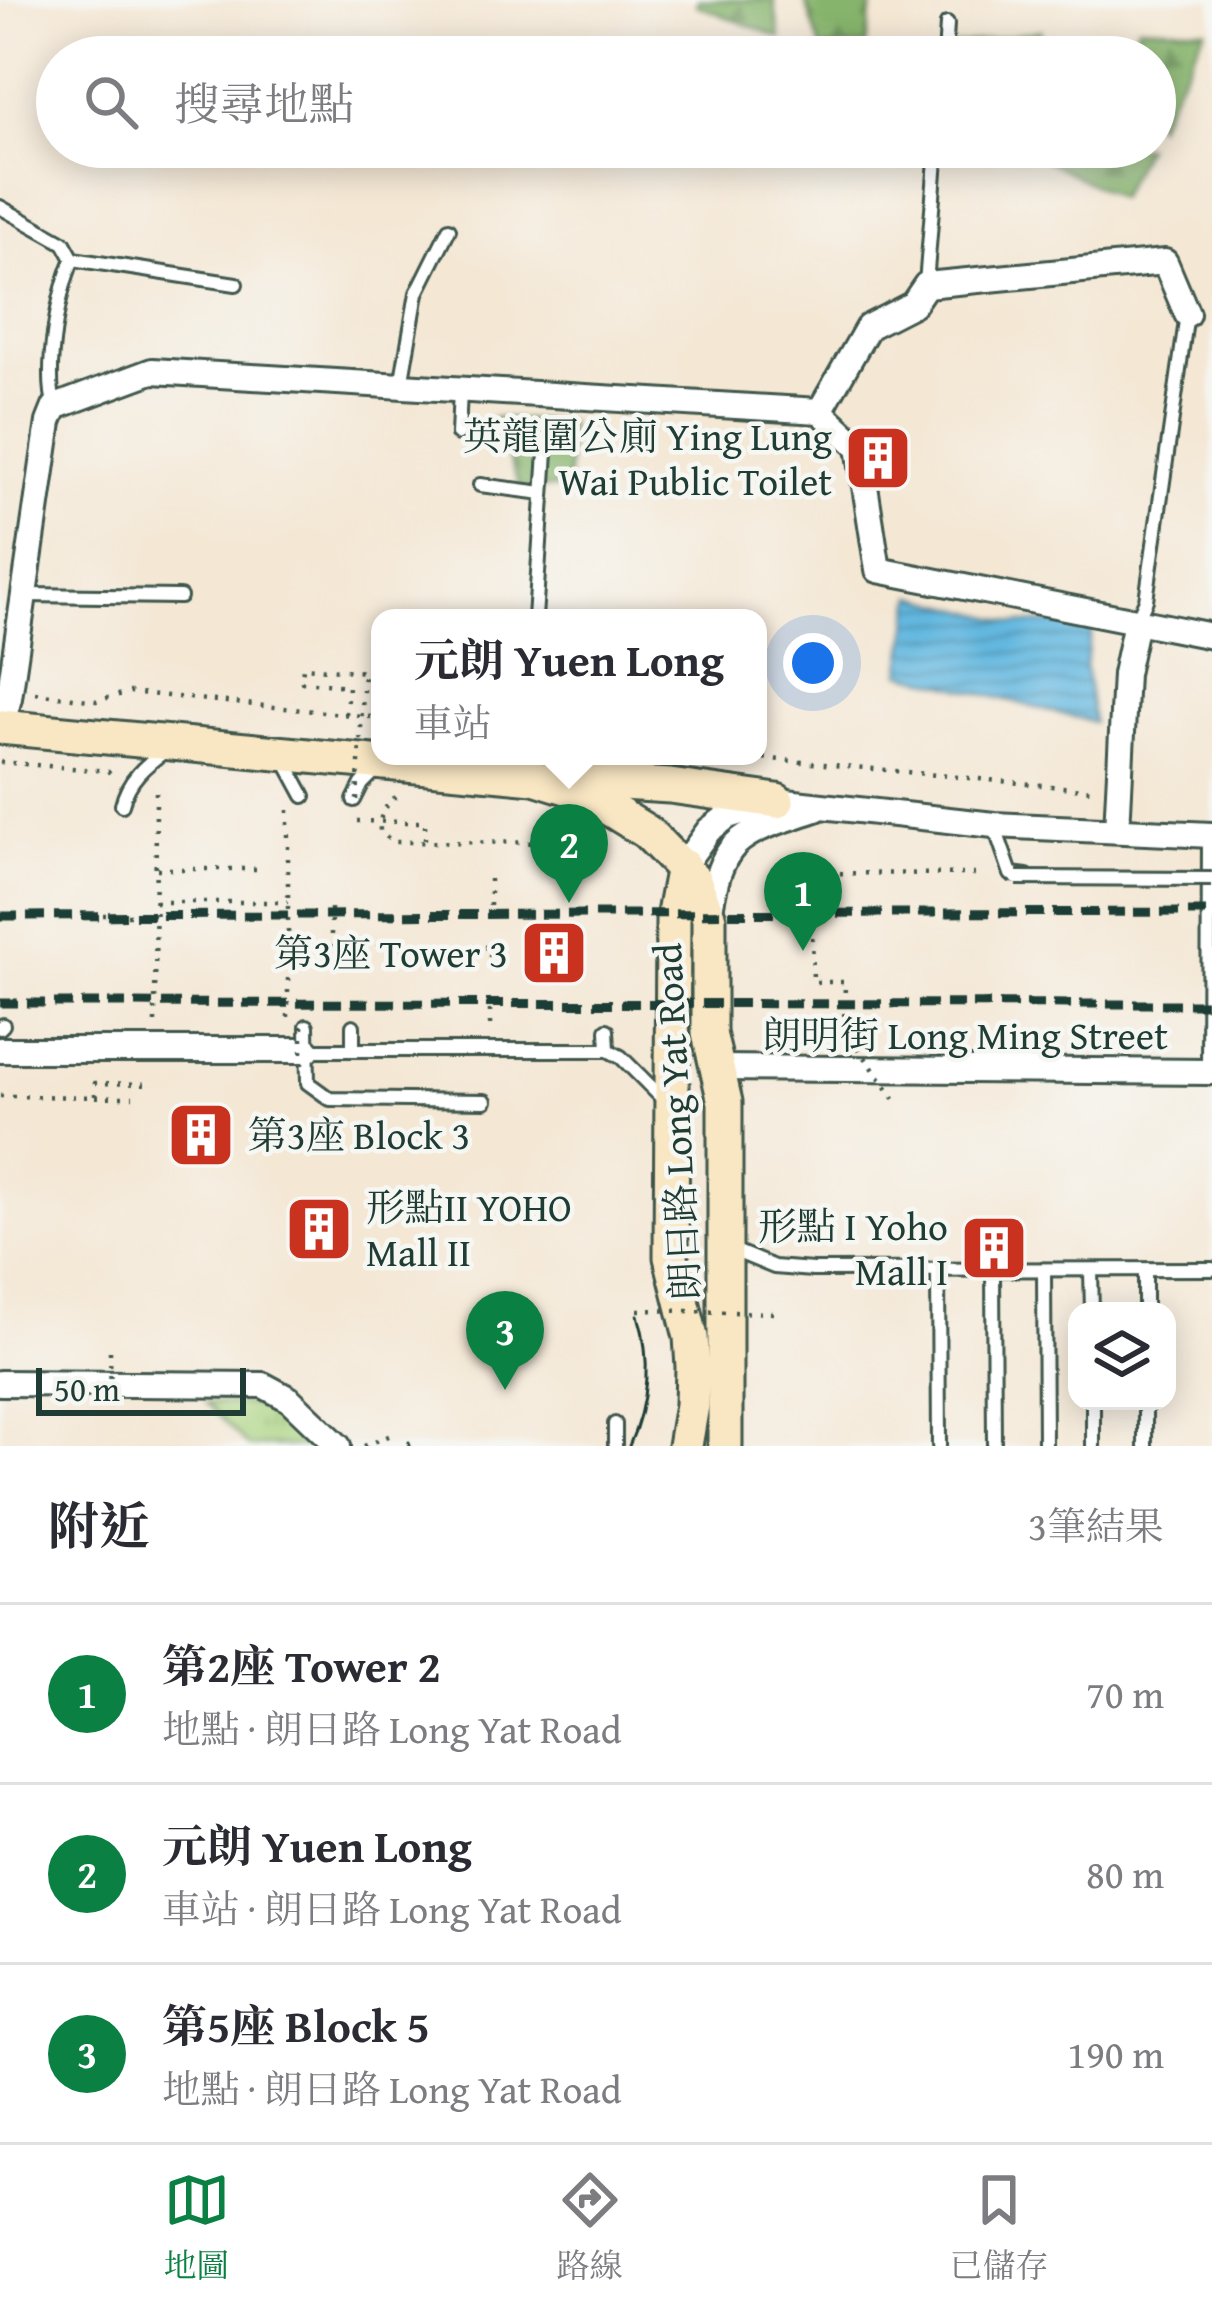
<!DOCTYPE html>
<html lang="zh-TW">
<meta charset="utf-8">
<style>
:root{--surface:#fff;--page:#f7f7f7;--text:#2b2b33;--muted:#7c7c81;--line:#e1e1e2;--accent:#0b8043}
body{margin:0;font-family:"Gentium Book Plus","Noto Serif TC",serif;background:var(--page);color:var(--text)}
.controls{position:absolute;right:36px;bottom:36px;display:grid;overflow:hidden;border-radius:24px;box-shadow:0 6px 30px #0003}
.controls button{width:108px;height:108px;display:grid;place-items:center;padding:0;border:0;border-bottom:3px solid var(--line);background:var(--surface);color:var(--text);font:60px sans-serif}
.scale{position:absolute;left:36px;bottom:30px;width:210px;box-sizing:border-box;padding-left:12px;border:6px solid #1f3d34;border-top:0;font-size:33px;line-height:42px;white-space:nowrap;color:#1f3d34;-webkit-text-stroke:9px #f6f6f2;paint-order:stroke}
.you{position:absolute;left:813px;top:663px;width:42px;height:42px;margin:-30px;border:9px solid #fff;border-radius:50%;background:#1a73e8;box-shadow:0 0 0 18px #1a73e833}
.badge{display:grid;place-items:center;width:78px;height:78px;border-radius:50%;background:var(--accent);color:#fff;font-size:39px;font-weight:700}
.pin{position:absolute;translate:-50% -99px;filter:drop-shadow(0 3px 6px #0008)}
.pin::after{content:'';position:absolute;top:63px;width:42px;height:36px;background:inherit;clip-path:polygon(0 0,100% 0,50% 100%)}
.popup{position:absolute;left:371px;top:609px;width:396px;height:156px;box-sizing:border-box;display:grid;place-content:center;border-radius:24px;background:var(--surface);filter:drop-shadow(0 3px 9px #0005);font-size:39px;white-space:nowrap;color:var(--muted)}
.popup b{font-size:45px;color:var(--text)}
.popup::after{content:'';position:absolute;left:50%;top:100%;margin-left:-24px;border:24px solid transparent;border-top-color:var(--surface)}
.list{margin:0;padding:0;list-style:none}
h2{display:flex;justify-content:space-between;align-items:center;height:156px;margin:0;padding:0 48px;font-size:51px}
h2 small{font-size:39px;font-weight:400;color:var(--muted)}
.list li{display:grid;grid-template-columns:78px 1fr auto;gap:36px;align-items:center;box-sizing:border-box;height:180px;padding:0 48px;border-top:3px solid var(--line)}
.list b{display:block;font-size:45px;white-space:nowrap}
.list p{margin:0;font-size:39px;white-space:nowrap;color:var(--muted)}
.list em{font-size:39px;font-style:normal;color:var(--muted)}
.icon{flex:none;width:66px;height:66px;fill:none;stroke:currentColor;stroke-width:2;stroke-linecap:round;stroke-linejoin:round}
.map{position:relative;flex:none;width:1212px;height:1446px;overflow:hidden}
.search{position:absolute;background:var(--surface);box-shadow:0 6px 30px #0003;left:36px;right:36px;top:36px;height:132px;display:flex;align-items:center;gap:30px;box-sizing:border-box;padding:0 42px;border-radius:66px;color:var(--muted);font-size:45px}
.sheet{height:696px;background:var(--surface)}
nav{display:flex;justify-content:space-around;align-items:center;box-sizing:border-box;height:168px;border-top:3px solid var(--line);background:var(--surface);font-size:33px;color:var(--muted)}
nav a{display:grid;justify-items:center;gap:6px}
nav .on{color:var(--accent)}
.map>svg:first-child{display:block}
.grass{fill:url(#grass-tufts);stroke:#648858;stroke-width:3}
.forest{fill:url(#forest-firs);stroke:#527850;stroke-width:3}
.water{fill:url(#water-rules);stroke:#427a8a;stroke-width:3}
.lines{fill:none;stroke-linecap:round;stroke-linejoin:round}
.lane-casing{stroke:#3f564c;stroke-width:18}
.street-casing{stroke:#3f564c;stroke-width:30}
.secondary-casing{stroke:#3f564c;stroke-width:39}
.path{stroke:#3f564c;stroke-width:4.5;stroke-dasharray:3 9;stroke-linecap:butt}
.lane{stroke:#fff;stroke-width:12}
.street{stroke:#fff;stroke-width:24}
.secondary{stroke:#f9e7c3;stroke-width:33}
.tram{stroke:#1f3d34;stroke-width:3}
.rail{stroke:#1f3d34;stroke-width:9;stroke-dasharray:18 9;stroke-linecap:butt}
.lane-bridge-casing{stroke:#3f564c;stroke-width:18;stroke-linecap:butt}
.path-bridge{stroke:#3f564c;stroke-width:4.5;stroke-dasharray:3 9;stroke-linecap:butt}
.lane-bridge{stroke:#fff;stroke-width:12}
.labels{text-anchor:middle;stroke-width:9;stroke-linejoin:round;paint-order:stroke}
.poi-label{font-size:39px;fill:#1f3d34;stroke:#f6f6f2;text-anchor:end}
.street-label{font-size:39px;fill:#1f3d34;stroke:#f6f6f2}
</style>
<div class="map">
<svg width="1212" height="1446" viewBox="0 0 1212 1446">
<defs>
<pattern id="grass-tufts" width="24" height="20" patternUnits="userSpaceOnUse" patternTransform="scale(3)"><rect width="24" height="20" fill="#a8d27d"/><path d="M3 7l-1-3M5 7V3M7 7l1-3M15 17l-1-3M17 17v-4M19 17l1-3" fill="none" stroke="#90b56d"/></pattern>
<pattern id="forest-firs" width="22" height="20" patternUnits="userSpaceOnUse" patternTransform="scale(3)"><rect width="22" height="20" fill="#86b46c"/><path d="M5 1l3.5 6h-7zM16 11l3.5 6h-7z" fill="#6d945a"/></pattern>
<pattern id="water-rules" width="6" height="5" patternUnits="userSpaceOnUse" patternTransform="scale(3)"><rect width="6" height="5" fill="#64b8e0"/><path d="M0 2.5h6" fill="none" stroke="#5297b6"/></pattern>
</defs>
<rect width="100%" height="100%" fill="#f6f6f2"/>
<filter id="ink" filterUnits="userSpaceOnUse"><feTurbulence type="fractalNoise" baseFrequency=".00833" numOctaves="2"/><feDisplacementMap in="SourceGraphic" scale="24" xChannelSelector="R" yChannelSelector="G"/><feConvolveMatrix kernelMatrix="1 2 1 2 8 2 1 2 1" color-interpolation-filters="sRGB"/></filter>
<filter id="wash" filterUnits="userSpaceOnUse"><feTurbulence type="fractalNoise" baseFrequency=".004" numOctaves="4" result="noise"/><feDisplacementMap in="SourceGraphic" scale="48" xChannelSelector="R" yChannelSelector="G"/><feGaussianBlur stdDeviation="2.7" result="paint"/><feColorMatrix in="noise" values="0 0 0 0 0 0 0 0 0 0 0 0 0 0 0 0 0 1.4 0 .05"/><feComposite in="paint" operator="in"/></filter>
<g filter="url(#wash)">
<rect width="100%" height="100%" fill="#f4e7d4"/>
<path class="grass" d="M206,1403C267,1404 272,1402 316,1446H248Z"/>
<g class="forest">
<polygon points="698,0 774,0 780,38 696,5"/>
<polygon points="805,0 873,0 866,45 821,49"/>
<polygon points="1138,26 1206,29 1155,127 1155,57 1128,57"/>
<polygon points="1041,30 1040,57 952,57 948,47"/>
<polygon points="1020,147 1145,147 1118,198"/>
<polygon points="493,418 569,422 568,488 520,488"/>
</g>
<polygon class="water" points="914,596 1014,623 1094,624 1085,664 1093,722 901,673"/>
</g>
<g filter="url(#ink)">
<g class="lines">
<g class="lane-casing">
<g id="lane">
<polyline points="945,57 947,24"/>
<path d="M0,207L64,243L73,259C58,293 44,371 55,407"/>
<polyline points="73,259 236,284"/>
<polyline points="926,284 937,147"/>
<polyline points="401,385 417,293 449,229"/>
<polyline points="458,434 460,390"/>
<polyline points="480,485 543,493"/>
<polyline points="25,595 180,597"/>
<polyline points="535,618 547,437"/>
<polyline points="1137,620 1146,600 1187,314"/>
<polyline points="285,761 304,796"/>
<polyline points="354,800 362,784 378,768"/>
<path d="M122,805C128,780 145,765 165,751"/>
<polyline points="994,825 1011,874 1027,876"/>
<polyline points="307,1026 308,1083 330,1099 485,1101"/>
<polyline points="353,1026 353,1050"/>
<polyline points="0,1028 3,1025"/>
<polyline points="607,1030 608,1050"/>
<polyline points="307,1050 608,1050 621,1057 664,1100"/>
<polyline points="1208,1072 1209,835"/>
<polyline points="728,1248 774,1267 813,1270 1212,1269"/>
<polyline points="938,1269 939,1446"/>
<polyline points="993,1269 994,1446"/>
<polyline points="1145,1270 1145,1311"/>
<polyline points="1044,1271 1045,1446"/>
<polyline points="1091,1271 1092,1311"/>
<polyline points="1093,1401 1093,1446"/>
<polyline points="1145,1401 1145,1446"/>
<polyline points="615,1424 615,1446"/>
</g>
</g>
<g class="street-casing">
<g id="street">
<polyline points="820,411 859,447 878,570 1212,636"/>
<polyline points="1,727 9,698 49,422 55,407 152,371 820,411 868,327 913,304 926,285 1165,262 1187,314"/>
<polyline points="1117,830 1125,674 1136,622"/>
<polyline points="683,866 709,830 728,816 777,801 994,825 1212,835"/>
<path d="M709,917C721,833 742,834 816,809"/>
<polyline points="0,1050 307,1050"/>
<polyline points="717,1068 1212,1072"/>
<polyline points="0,1383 263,1385 289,1399 338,1446"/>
</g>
</g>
<g class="secondary-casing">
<g id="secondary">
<polyline points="0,727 534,777 582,792 647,832 694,880 709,918 709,1033 725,1102 725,1446"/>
<polyline points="572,780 670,786 777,801"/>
<polyline points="683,866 673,919 671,1257 691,1337 693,1367 692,1405 685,1446"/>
</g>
</g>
<g class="path">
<polyline points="35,693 96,701 130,692 380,718"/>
<polyline points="346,714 348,686 302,682 303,667 380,673"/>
<polyline points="740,756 1093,790"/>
<polyline points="0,762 108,771 112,775"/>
<path d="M396,797C384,807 379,815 380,831L392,842L605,843"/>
<polyline points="288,810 288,1021"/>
<polyline points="404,822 425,822 425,842"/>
<polyline points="157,869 265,869"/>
<polyline points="490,879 490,913"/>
<polyline points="155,902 288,902"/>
<polyline points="103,915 155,915"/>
<polyline points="331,947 331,902"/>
<polyline points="377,947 490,947 490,973"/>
<polyline points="490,1010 490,1030"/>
<polyline points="155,1023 156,791"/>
<polyline points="844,1028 845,982 813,982 811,873 976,874"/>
<polyline points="0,1096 133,1097"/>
<polyline points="95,1096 95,1083 154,1084"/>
<polyline points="364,1446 396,1433"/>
</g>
<use href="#lane" class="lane"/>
<use href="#street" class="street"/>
<use href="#secondary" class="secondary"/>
<g class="tram">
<polyline points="409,1442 410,1446"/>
<path d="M629,1446C648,1403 652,1360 638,1315"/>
</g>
<g class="rail">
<polyline points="0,916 1212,912"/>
<polyline points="0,1003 1212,1004"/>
</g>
<g class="lane-bridge-casing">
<polyline id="lane-bridge" points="1017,878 1212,879"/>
</g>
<g class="path-bridge">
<polyline points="357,800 364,672"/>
<polyline points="357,821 404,822"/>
<polyline points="302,1026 302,1073"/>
<polyline points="844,1028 899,1105"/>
<polyline points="638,1310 776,1313"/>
<polyline points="110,1351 111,1406"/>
</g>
<use href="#lane-bridge" class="lane-bridge"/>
</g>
</g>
<defs>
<g id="building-square" transform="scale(3.45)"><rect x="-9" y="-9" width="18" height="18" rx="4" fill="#c8321e" stroke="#f6f6f2"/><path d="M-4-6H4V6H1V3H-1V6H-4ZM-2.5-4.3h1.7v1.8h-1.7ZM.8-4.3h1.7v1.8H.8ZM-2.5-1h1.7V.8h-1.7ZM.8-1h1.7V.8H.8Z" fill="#fff"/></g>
</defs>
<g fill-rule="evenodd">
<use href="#building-square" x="878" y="458"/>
<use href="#building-square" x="554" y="953"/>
<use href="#building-square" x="201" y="1135"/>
<use href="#building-square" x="319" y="1229"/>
<use href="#building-square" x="994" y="1248"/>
</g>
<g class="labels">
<g class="poi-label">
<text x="832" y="450">英龍圍公廁 Ying Lung<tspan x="832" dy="45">Wai Public Toilet</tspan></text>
<text x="508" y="967">第3座 Tower 3</text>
<text x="248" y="1149" text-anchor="start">第3座 Block 3</text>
<text x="366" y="1221" text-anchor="start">形點II YOHO<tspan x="366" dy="45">Mall II</tspan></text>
<text x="948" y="1240">形點 I Yoho<tspan x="948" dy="45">Mall I</tspan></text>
</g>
<g class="street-label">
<text x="965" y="1049">朗明街 Long Ming Street</text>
<text transform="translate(676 1122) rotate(-93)" y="14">朗日路 Long Yat Road</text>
</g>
</g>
</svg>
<div class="controls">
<button><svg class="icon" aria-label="layers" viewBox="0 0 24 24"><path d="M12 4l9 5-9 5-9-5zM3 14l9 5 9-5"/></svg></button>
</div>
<div class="scale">50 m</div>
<div class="you"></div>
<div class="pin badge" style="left:803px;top:951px">1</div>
<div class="pin badge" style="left:569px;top:903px">2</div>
<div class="popup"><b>元朗 Yuen Long</b>車站</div>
<div class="pin badge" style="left:505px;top:1390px">3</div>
<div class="search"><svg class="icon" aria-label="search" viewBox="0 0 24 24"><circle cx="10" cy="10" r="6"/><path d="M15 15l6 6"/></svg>搜尋地點</div>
</div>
<section class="sheet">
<h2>附近<small>3筆結果</small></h2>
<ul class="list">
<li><span class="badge">1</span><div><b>第2座 Tower 2</b><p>地點 · 朗日路 Long Yat Road</p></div><em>70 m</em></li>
<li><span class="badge">2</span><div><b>元朗 Yuen Long</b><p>車站 · 朗日路 Long Yat Road</p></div><em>80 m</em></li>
<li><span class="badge">3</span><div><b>第5座 Block 5</b><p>地點 · 朗日路 Long Yat Road</p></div><em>190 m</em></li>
</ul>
</section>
<nav>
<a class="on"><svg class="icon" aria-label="map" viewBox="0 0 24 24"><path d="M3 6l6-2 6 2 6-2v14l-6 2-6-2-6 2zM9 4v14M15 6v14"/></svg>地圖</a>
<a><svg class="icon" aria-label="directions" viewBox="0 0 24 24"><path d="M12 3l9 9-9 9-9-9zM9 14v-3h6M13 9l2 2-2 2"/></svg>路線</a>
<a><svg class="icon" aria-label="saved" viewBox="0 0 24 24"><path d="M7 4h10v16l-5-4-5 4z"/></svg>已儲存</a>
</nav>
